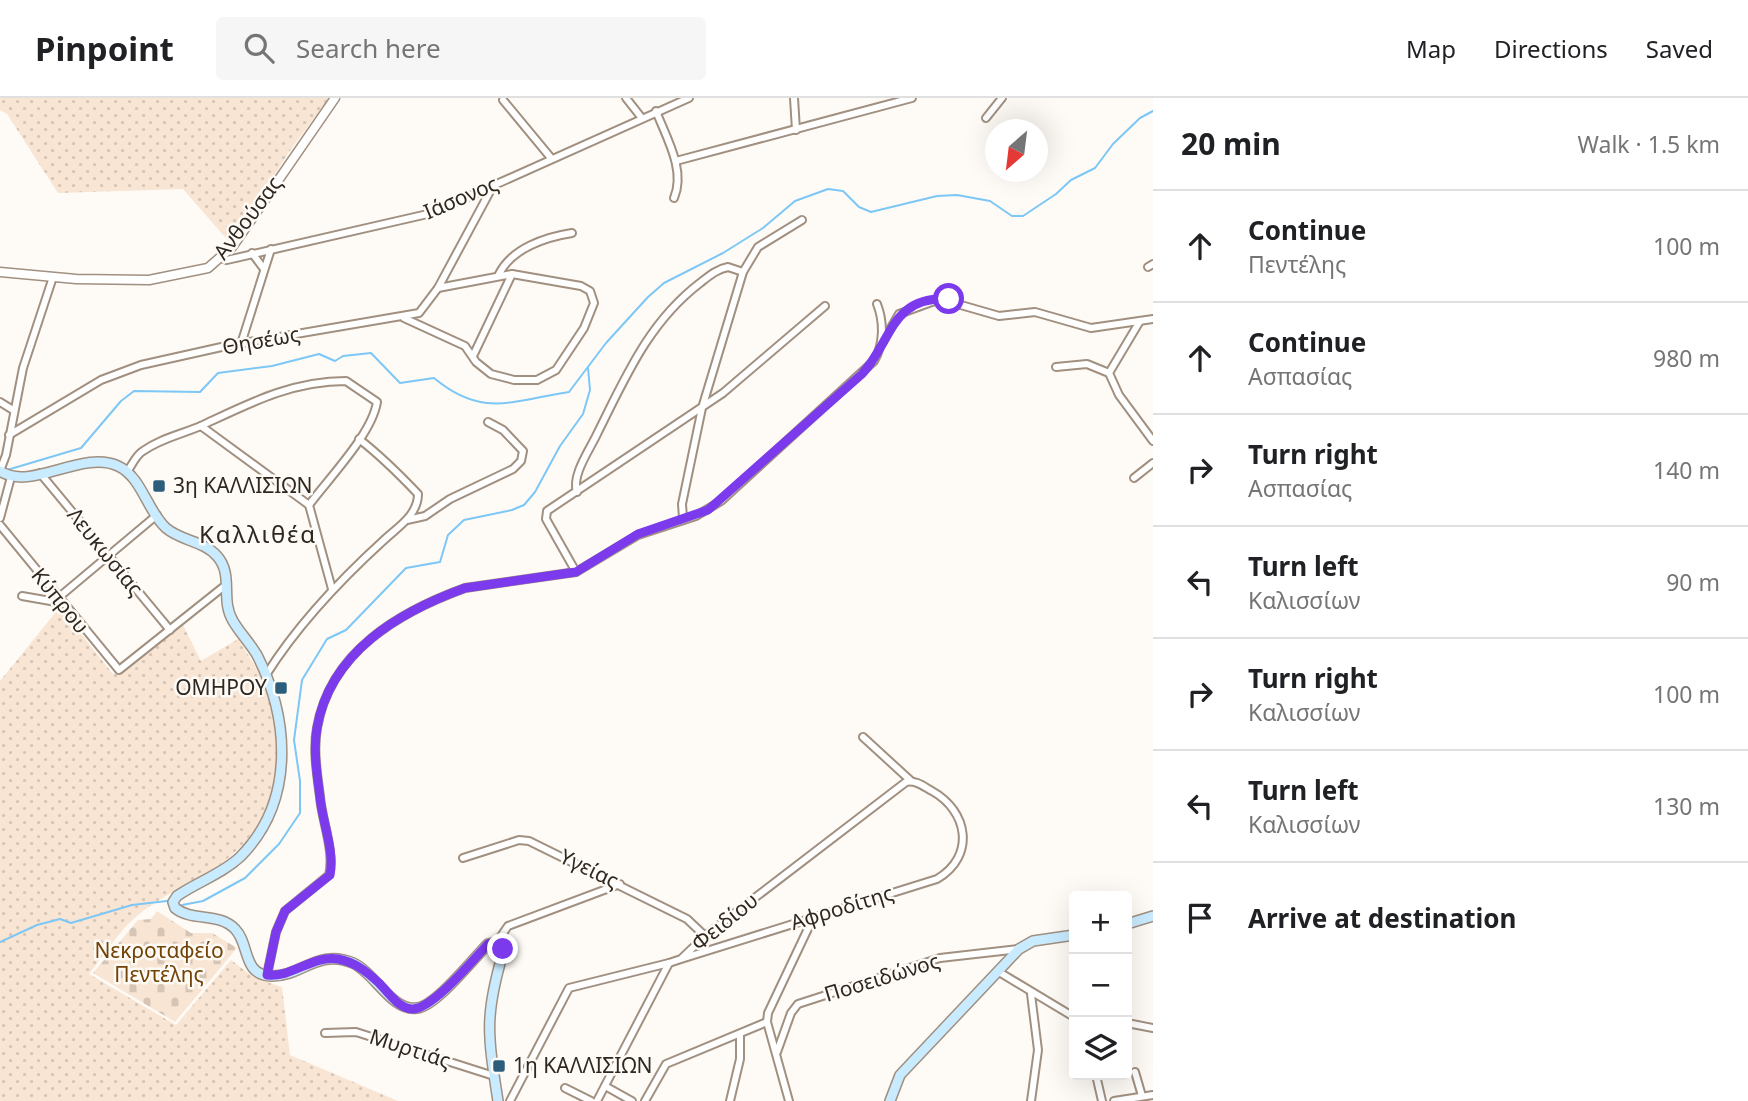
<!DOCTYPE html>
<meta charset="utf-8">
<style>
:root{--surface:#fff;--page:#f6f6f6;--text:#202124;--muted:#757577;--line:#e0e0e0}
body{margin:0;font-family:"Noto Sans",sans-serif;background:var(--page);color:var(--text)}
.controls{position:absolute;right:21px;bottom:21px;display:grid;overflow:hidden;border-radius:7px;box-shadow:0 7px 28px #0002}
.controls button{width:63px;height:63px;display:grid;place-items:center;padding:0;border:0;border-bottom:2px solid var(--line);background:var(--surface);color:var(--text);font:35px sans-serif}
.compass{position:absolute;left:985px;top:21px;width:63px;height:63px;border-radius:50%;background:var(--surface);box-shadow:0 7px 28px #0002;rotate:208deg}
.stop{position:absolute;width:21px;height:21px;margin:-16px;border:5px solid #7c3aed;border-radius:50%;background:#fff}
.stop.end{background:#7c3aed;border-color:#fff;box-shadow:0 2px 7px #0008}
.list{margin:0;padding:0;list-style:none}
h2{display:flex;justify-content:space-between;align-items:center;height:91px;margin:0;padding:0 28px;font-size:30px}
h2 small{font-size:23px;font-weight:400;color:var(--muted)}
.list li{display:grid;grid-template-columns:46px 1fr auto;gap:21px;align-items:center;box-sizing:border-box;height:112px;padding:0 28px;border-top:2px solid var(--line)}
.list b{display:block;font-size:26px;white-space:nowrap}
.list p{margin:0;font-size:23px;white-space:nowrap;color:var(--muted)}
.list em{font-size:23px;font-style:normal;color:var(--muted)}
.icon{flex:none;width:38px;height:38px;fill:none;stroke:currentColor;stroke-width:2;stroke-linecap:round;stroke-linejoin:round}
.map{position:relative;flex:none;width:1153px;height:1003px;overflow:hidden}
header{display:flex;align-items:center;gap:42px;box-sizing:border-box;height:98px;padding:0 35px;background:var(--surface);border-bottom:2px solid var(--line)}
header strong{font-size:33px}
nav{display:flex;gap:38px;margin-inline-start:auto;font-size:24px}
.search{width:490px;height:63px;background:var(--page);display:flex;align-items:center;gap:18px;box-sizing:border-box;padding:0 24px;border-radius:7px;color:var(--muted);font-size:26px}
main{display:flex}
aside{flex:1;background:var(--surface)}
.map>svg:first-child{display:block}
.green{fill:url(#green-dots)}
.cemetery{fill:url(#cemetery-stones)}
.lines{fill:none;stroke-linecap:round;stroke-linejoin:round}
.stream{stroke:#7cc7f5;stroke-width:2}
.minor-casing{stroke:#a19080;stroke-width:10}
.tertiary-casing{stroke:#a19080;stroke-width:11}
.secondary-casing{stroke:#a19080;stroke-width:12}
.minor{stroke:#fff;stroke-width:6}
.tertiary{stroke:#fff;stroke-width:8}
.secondary{stroke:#c9ebff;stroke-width:9}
.route{stroke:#7c3aed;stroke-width:9}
.poi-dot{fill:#2c5e7c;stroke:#fefbf7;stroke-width:2.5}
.labels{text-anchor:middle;stroke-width:5;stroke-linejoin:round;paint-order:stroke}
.street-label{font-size:21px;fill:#2f2821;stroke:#fefbf7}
.poi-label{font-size:21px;fill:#2f2821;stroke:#fefbf7;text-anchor:start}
.park-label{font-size:21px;fill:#714306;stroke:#fefbf7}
.quarter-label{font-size:24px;letter-spacing:2px;fill:#2f2821;stroke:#fefbf7}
</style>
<header>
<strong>Pinpoint</strong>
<div class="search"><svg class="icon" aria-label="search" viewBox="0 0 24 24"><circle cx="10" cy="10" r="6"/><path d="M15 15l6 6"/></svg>Search here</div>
<nav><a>Map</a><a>Directions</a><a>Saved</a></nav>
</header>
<main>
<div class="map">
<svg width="1153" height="1003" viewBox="0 0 1153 1003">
<defs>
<pattern id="green-dots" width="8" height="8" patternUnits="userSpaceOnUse" patternTransform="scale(1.75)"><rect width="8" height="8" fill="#f9e5d3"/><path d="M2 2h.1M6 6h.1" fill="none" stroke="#d6c4b5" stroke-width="1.8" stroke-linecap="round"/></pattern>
<pattern id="cemetery-stones" width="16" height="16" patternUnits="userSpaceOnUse" patternTransform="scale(1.75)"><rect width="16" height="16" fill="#f9e5d3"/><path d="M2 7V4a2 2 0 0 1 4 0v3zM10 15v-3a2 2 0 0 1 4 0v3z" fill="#d6c4b5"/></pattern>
</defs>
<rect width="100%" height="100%" fill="#fefbf7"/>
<g class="green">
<polygon points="0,0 329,0 289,54 231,146 183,91 58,95 7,16 0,12"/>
<path d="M60,509L112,575L120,577L183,527L201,563L238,541C254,566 271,592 277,622C286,667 269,724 235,754C206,781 166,793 137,818C119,833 104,857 89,876L176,927L231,862L255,880L282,889L290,957L398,1003H0V583Z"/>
</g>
<polygon class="cemetery" points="157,813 191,835 212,835 237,850 175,924 93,875 138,822 151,821"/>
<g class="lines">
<g class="stream">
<path d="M7,372L81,350L121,303L134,293L200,294L218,275L272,268L319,256L335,263L343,258L371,255L400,285L434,280C483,321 514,302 569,294L606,245L648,199L664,185L723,155L763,130L795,103L828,91L843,93L859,109L871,114L937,98L957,97L990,103L1012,118H1023L1056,96L1071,82L1095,70L1113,46L1140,20L1153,13"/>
<polyline points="182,807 203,803 245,780 279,746 300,715 300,683 294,642 302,582 327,541 346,532 406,470 440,464 448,437 464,422 512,412 524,407 535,394 560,348 583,316 590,292 588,270"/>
<polyline points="0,844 37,827 60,821 71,825 132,807 167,803"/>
</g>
<g class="minor-casing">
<g id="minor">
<polyline points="626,0 641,19"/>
<polyline points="794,0 796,32"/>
<polyline points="503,2 551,60"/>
<path d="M656,13C666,39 686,72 674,100"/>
<polyline points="986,20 1002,0"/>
<polyline points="676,63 912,0"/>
<polyline points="252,155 264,171"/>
<polyline points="222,160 227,162 432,115 689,0"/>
<polyline points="1148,169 1153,166"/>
<path d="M499,176C512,150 546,139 572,135"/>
<polyline points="404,220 465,248 476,264 491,276 514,282 537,282 556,272 584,230 594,205 590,193 581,188 512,176 438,190"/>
<polyline points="1140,223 1109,275 1119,297 1153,343"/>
<polyline points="241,246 271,151"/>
<polyline points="881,247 899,216 940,201 999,218 1035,214 1091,230 1153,221"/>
<polyline points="473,258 512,176"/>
<polyline points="1056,269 1087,266 1109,275"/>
<polyline points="0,304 13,312"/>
<polyline points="201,328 309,407 332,491"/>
<polyline points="9,337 101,282 141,267 226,248 419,215 438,190 494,86"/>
<polyline points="0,373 6,357 23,270 53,179"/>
<path d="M127,374C132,367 136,357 143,353C161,340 183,336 203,327C250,305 292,283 346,283L377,304C372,336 329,380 309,407"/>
<polyline points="40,375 170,532"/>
<polyline points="1134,380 1153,365"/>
<path d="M577,394C571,377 591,350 598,334C626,278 649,224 700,185C709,178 717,171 728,169L743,174"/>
<polyline points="0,420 11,379"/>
<polyline points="683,420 682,406 702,310 743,174 758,149 802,122"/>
<polyline points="407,422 425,418 450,401 513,371 521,363 523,353 503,332 488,324"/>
<polyline points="0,427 119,572 227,486"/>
<polyline points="576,474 546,421 547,413 723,295 825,208"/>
<polyline points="22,498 62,505"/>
<polyline points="58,500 157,417"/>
<path d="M266,577C298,526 339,483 384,442C398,429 418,417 418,396C399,376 381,358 359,341"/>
<polyline points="863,639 911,683"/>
<polyline points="463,760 519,742 529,743 687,821 705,838"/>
<polyline points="497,844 508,828 620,786"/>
<polyline points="999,874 1074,919"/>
<path d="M267,877L276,834L285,813L329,777C335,754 322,723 320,699C317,676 313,652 317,630C330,554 399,514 465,490L576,474L638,437L696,418L721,403L874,263C884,246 884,224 877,206"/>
<polyline points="1127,925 1153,930"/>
<polyline points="325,935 356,934 494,978"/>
<polyline points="777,954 791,915 798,906 940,860 1019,851"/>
<polyline points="1135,974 1142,998"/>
<polyline points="1096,977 1102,1003"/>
<polyline points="605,988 632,1003"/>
<polyline points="565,990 591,1003"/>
<path d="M510,1003L569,890L669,865L681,861L705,838L906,684C916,682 923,688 932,693C968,713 976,758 937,781L681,861"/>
<polyline points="597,1003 669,865"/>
<polyline points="645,1003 666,966 767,924"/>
<polyline points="730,1003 740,961 740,937"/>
<polyline points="789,1003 767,924 768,915 814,818"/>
<polyline points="1031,1003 1038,952 1031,896"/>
<polyline points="1114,1003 1153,997"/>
</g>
</g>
<g class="tertiary-casing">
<polyline id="tertiary" points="0,174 76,181 149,182 208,170 233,148 335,0"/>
</g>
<g class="secondary-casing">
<g id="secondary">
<path d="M0,373C31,394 83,351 118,368C142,379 147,413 166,430C181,443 204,443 217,458C234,477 220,502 233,523C240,535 250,545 257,557C290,622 295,704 240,759C222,776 197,784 177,798L173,804L175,810C192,824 219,814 235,831C250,846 242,877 271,878C301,879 318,850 353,865C375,875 392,914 417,910C436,908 473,861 488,846L497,844L503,855C484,919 488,938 498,1003"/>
<polyline points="1127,826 1153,818"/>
<polyline points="890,1003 900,977 1019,851 1033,843 1074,837"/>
</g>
</g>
<use href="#minor" class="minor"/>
<use href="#tertiary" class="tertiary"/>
<use href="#secondary" class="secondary"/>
</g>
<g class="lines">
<path class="route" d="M503,851L497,844L488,846C474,861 432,912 412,911C398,910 388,894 379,885C367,874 355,864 338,861C312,857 292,880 267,877L276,834L285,813L330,777C335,753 322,723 320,699C317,676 313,652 317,630C330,554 399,514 465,490L576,474L638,436L708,412L862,276C892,244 890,198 949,201"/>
</g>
<g class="poi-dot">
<rect x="152" y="381" width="14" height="14" rx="3.5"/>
<rect x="274" y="583" width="14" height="14" rx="3.5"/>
<rect x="492" y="961" width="14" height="14" rx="3.5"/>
</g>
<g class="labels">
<g class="street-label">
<text transform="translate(461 100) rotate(-23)" y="7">Ιάσονος</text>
<text transform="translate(248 120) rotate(-53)" y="7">Ανθούσας</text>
<text transform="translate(261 243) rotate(-10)" y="7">Θησέως</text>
<text transform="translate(105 454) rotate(51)" y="7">Λευκωσίας</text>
<text transform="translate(60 503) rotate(51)" y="7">Κύπρου</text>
<text transform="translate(589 771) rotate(26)" y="7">Υγείας</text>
<text transform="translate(842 810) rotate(-17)" y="7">Αφροδίτης</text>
<text transform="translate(725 824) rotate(-39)" y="7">Φειδίου</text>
<text transform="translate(882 880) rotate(-17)" y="7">Ποσειδώνος</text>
<text transform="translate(410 951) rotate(18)" y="7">Μυρτιάς</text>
</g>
<g class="poi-label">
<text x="173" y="395">3η ΚΑΛΛΙΣΙΩΝ</text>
<text x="267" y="597" text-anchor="end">ΟΜΗΡΟΥ</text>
<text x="513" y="975">1η ΚΑΛΛΙΣΙΩΝ</text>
</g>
<g class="park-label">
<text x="159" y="860">Νεκροταφείο<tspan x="159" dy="24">Πεντέλης</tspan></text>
</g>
<g class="quarter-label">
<text x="258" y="445">Καλλιθέα</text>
</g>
</g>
</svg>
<div class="controls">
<button>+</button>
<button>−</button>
<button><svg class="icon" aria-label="layers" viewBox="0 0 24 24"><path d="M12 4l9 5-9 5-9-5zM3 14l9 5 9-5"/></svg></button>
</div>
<svg class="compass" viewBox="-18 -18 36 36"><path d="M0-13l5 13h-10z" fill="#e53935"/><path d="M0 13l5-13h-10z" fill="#757577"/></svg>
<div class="stop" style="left:949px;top:201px"></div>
<div class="stop end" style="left:503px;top:851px"></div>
</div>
<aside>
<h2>20 min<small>Walk · 1.5 km</small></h2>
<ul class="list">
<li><svg class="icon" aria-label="ahead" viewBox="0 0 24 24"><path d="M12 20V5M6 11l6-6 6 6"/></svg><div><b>Continue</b><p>Πεντέλης</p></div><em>100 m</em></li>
<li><svg class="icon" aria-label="ahead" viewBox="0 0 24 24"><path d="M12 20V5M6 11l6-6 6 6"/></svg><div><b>Continue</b><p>Ασπασίας</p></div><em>980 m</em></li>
<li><svg class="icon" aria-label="right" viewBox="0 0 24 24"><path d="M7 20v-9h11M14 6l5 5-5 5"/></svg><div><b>Turn right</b><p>Ασπασίας</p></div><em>140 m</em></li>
<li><svg class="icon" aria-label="left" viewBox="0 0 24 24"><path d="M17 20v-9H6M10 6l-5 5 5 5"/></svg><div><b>Turn left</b><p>Καλισσίων</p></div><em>90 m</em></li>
<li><svg class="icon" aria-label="right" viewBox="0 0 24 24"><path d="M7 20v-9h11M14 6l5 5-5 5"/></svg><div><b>Turn right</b><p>Καλισσίων</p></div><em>100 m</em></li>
<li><svg class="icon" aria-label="left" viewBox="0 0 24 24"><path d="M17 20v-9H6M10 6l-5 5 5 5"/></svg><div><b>Turn left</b><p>Καλισσίων</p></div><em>130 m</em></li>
<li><svg class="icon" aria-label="arrive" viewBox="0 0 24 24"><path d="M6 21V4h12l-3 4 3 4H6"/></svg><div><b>Arrive at destination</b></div></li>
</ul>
</aside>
</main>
